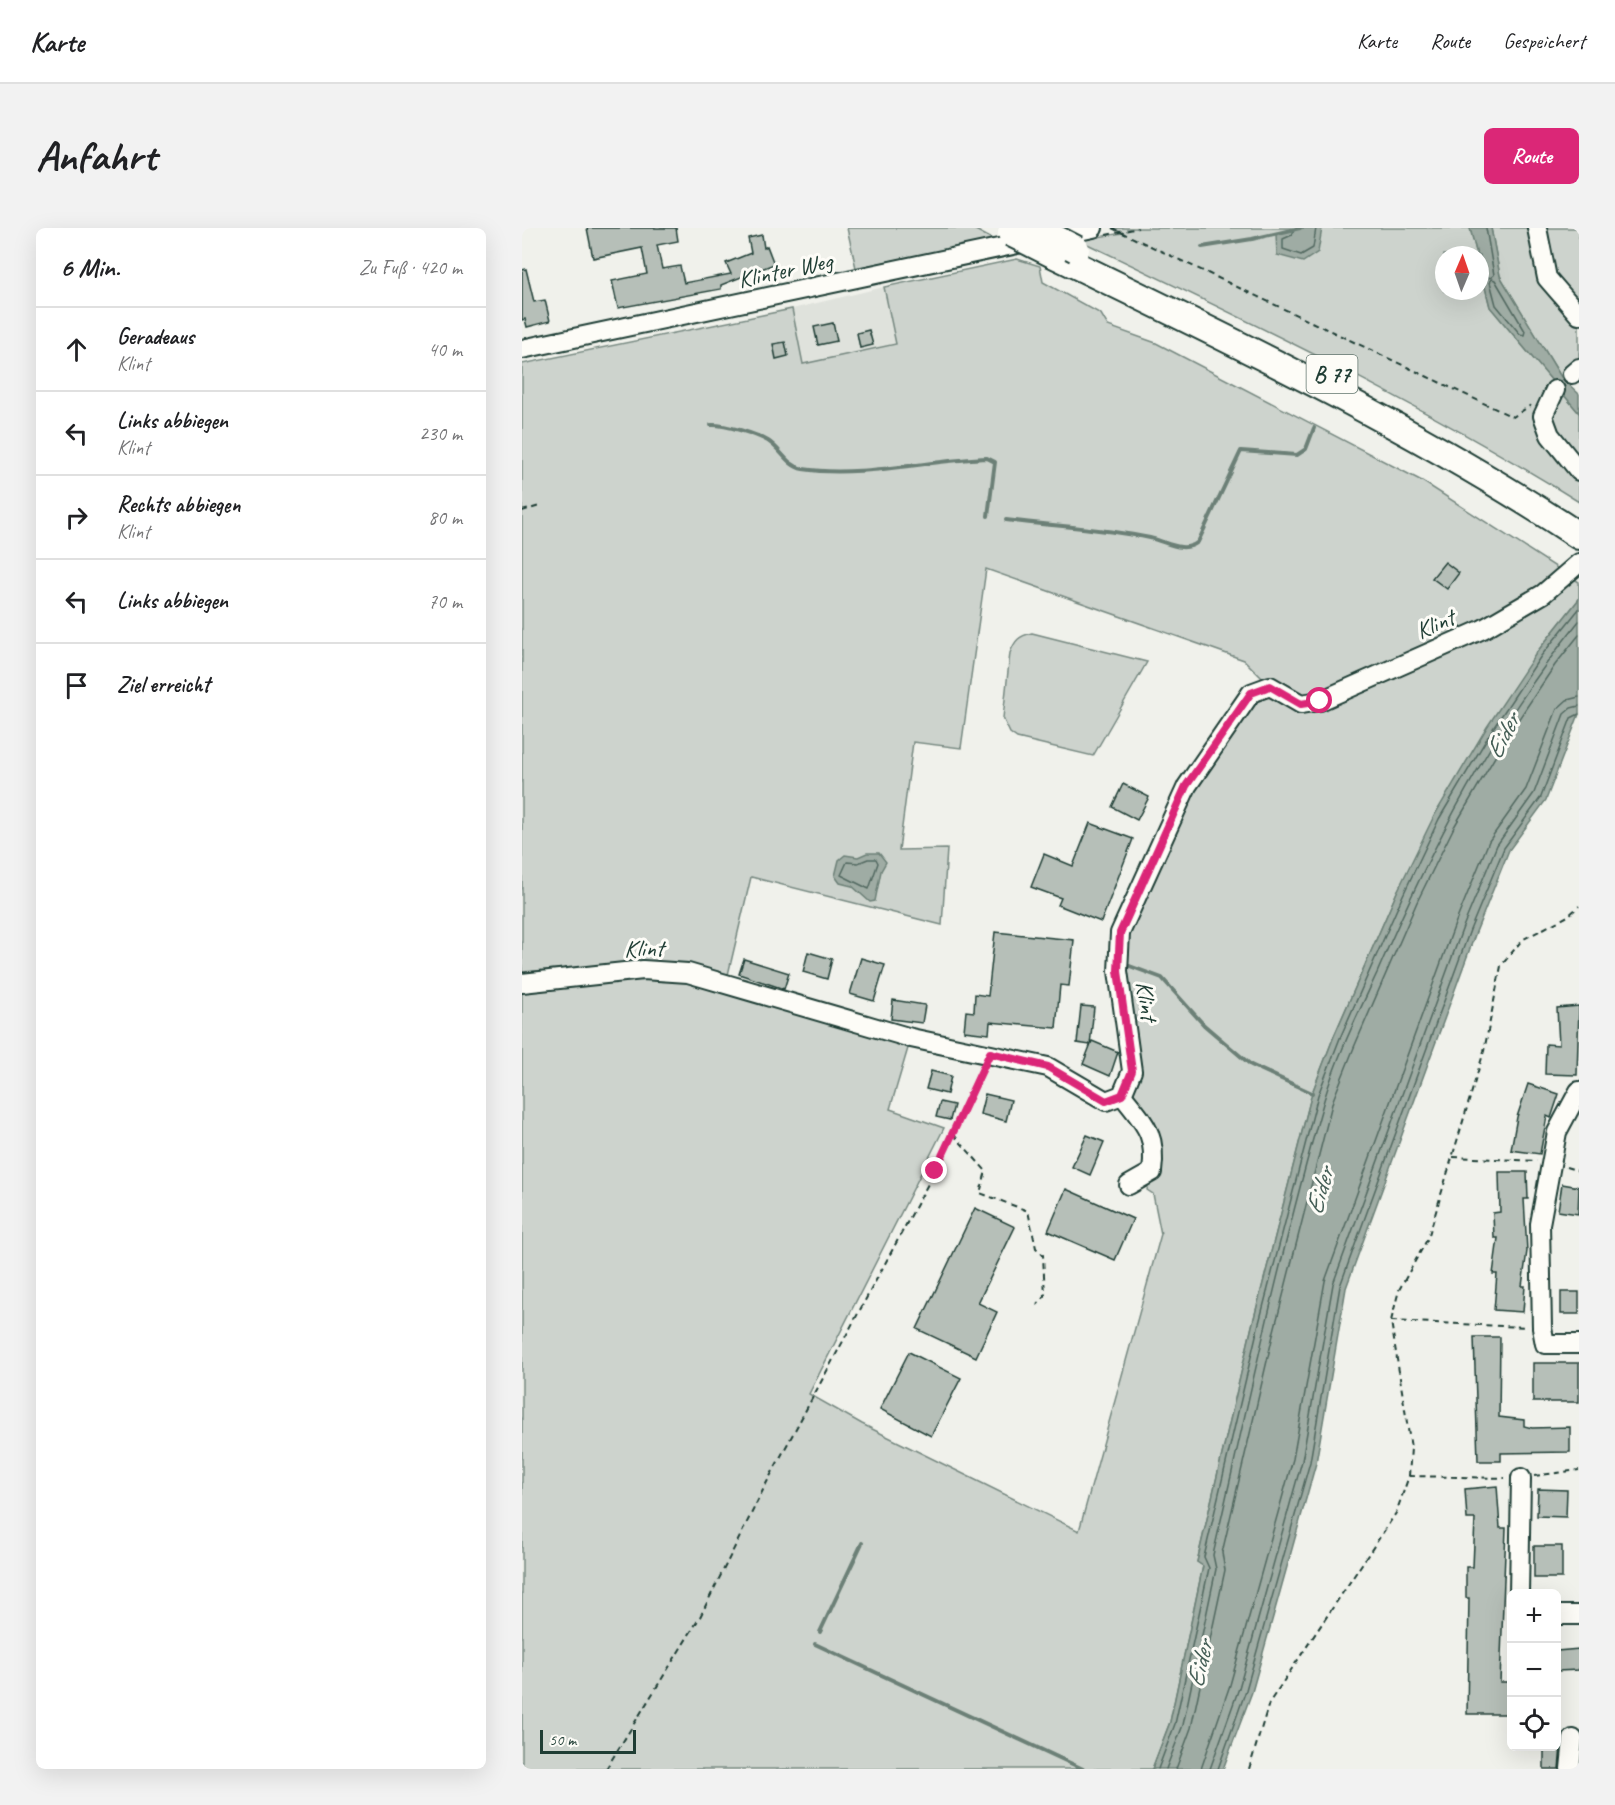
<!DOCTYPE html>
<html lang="de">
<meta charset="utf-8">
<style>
:root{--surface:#fff;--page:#f2f2f2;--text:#202124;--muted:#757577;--line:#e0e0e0;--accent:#db2777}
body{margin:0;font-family:Caveat,sans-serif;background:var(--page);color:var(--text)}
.controls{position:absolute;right:18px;bottom:18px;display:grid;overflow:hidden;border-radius:9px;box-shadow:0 6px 24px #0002}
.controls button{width:54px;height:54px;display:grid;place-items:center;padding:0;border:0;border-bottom:2px solid var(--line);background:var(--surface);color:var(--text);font:30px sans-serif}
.compass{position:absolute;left:913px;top:18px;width:54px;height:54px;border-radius:50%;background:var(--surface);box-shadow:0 6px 24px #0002;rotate:2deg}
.scale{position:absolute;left:18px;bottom:15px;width:96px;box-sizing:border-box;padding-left:6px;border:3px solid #1f3d34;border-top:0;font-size:16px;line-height:21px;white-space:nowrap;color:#1f3d34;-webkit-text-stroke:4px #fdfcf7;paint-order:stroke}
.stop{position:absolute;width:18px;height:18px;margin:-14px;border:4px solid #db2777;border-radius:50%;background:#fff}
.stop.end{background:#db2777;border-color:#fff;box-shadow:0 2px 6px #0008}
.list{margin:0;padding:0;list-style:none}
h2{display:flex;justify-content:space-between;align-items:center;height:78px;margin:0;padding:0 24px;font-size:26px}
h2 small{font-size:20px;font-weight:400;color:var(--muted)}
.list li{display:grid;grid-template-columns:39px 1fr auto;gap:18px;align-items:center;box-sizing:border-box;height:84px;padding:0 24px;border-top:2px solid var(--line)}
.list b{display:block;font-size:22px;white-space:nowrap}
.list p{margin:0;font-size:20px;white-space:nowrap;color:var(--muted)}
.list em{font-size:20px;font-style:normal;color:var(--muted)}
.icon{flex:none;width:33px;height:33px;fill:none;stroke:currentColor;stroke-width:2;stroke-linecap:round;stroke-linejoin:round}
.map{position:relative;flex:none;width:1057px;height:1541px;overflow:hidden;border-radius:9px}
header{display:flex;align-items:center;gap:36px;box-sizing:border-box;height:84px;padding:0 30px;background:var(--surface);border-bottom:2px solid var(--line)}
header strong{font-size:28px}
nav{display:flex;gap:33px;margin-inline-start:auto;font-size:21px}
.intro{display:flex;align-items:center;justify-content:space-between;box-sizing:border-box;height:144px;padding:0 36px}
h1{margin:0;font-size:42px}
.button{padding:15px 27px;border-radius:9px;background:var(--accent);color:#fff;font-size:21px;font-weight:700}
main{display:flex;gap:36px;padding:0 36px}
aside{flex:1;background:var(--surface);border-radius:9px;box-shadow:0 6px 24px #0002}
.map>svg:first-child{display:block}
.built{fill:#dfe2dc}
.green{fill:#cdd3cd;stroke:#768880;stroke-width:1.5}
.water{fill:#9faca4;stroke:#6c8077;stroke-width:1.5}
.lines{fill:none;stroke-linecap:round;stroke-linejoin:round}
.shore{stroke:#526961;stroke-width:1.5}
.stream{stroke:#6c8077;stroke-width:4}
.building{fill:#b6bfb8;stroke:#1f3d34;stroke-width:1.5}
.minor-casing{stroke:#1f3d34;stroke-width:22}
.highway-casing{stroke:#1f3d34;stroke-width:30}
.path{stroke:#1f3d34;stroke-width:2;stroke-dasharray:6 4.5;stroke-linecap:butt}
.minor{stroke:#fdfcf7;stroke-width:18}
.highway{stroke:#fdfcf7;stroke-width:26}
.highway-bridge-casing{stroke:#1f3d34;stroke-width:30;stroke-linecap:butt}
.highway-bridge{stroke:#fdfcf7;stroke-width:26}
.route{stroke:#db2777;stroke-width:8}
.labels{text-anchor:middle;stroke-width:6;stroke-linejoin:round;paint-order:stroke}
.shield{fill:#fdfcf7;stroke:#62766e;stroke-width:1.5}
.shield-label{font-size:22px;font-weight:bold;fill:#1f3d34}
.street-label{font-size:24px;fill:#1f3d34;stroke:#fdfcf7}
.water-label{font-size:26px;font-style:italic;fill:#455e56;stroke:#fdfcf7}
</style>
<header>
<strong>Karte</strong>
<nav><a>Karte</a><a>Route</a><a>Gespeichert</a></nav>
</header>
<div class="intro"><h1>Anfahrt</h1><a class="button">Route</a></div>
<main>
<aside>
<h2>6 Min.<small>Zu Fuß · 420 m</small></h2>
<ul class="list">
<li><svg class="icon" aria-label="ahead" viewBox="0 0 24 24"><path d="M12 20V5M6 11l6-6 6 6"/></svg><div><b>Geradeaus</b><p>Klint</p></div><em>40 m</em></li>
<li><svg class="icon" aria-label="left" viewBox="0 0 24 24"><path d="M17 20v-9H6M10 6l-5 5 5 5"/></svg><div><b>Links abbiegen</b><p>Klint</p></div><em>230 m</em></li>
<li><svg class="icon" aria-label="right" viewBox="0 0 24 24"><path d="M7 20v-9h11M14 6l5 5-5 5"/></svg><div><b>Rechts abbiegen</b><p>Klint</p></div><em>80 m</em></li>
<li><svg class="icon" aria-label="left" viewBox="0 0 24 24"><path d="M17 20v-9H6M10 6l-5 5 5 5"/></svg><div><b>Links abbiegen</b></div><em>70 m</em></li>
<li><svg class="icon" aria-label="arrive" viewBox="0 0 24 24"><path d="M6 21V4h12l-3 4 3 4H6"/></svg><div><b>Ziel erreicht</b></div></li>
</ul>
</aside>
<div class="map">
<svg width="1057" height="1541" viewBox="0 0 1057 1541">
<rect width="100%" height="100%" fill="#f0f1eb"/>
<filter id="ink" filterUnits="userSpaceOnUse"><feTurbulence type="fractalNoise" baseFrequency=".0167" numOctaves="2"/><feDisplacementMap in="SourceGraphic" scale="12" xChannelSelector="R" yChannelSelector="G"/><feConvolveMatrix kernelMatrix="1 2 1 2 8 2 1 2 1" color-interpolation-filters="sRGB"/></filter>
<g filter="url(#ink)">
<polygon class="built" points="362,59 374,116 281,136 270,81"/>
<g class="green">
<polygon points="325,0 450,0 472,12 334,40"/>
<path d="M590,0H948L955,27H922V63H958V39L968,79L1057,185V274C897,174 727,93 557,12L601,5Z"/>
<polygon points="969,0 1009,0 1057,95 1057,130 1039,149 978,48"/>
<polygon points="1024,0 1057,0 1057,74 1031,46"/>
<polygon points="495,31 518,38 521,54 579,86 586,98 634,115 900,253 1057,354 1057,371 1015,424 875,664 812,808 790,865 730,1098 675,1334 681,1338 648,1494 630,1541 0,1541 0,755 121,742 389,810 368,881 422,900 287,1166 340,1196 557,1303 639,1006 631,966 625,962 630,944 606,857 598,705 665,558 729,465 748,458 722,432 464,341 439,520 391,514 377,622 425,621 420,697 229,649 205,751 121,734 0,744 0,136 270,81 281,136 374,116 362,59"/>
<path d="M510,405L625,434L571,528L495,510L488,505L481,490L488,425C493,412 497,408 510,405Z"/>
</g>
<g class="water">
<polygon points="778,0 800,0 796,24 781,34 755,27 754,6"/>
<polygon points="948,0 969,0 978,48 1039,149 1057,166 1057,185 968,79 958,39 958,27 955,27"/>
<polygon points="1057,371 1057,486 1024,572 987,622 954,704 824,1060 794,1235 730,1464 701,1541 630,1541 648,1494 681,1338 675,1334 730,1098 790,865 812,808 875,664 912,588 965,499 1015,424"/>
<polygon points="345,625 357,625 364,634 359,643 353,673 348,674 330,658 318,655 313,648 317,632 323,627 336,629"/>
</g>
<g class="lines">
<g class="shore">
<polyline points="773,0 770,7 761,11 761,21 779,27 791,20 794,0"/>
<polyline points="958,44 968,50 972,47 964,0"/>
<polygon points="970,51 973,52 1003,103 1002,107 998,106 974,77 968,54"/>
<polygon points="346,631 354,631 356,635 347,661 319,647 325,634 336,635"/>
<polyline points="636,1541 653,1496 687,1340 682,1329 736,1099 796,867 818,810 881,667 917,591 970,502 1019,428 1057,381"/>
<path d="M644,1541L661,1497L694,1341L691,1327C726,1175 759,1021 802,872C815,828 836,786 855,745C909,619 971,500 1057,393"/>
<polyline points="654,1541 669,1500 703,1342 700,1325 752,1103 811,872 833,817 895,674 932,599 984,510 1033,437 1057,407"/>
<polyline points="679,1541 708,1457 771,1231 803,1053 933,696 967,613 1004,561 1035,481 1045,472 1057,469"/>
<polyline points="688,1541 717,1460 780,1233 811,1056 941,699 975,617 1012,565 1042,486 1049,480 1057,478"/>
<polyline points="696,1541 724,1462 788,1234 818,1058 948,702 982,620 1019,569 1049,490 1057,486"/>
</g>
<g class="stream">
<polyline points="680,19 730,11 778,0"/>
<path d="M189,197C202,196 234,206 246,213C259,221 265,238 281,241C337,250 408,232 465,230L473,234L466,288"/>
<path d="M484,292C531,298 581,300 628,310C645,314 661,326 676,314L719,223L775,227L784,221L792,200"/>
<polyline points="605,737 640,750 682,797 729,837 790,865"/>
<polyline points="298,1404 340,1315"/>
<polyline points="293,1416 561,1541"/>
</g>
</g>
<g class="building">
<polygon points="65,0 154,0 156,13 135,17 140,41 158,38 162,55 209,46 204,35 229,25 226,10 240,7 242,20 245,18 252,36 199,57 199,61 96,80 90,53 125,46 120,20 71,30"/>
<polygon points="4,41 12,74 23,72 28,93 5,99 3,91 0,92 0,42"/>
<polygon points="311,95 315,113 296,117 292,99"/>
<polygon points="347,102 351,117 338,120 335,105"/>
<polygon points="263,114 266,128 254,131 251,116"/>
<polygon points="923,334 937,345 925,361 910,350"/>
<polygon points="601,556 627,569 615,592 590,579"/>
<polygon points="568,595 611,611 579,694 536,677 539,670 509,659 522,626 551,638"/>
<polygon points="473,704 552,712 547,758 538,757 534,800 468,794 467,806 442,803 444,783 452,784 453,766 466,768"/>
<polygon points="286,724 310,731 305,751 281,744"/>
<polygon points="339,730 363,737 352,773 328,766"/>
<polygon points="222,731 267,745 262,761 217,746"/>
<polygon points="371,772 403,777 400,795 369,791"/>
<polygon points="559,778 572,779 568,817 555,815"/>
<polygon points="1057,778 1055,847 1023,846 1024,816 1037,817 1035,780"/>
<polygon points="570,813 596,824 588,848 561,836"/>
<polygon points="409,843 429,848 425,866 404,861"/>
<polygon points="1006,856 1037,866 1029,890 1025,888 1018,926 989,922 995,889"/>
<polygon points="463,866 489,872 484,893 458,886"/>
<polygon points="418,874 432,877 428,892 414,889"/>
<polygon points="565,907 582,914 568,947 550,939"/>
<polygon points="977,944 1005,944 1006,971 1002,971 1005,1023 1000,1058 1003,1058 1001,1084 972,1082 975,1046 971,1046 976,1010 972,1010 971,985 978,984"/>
<polygon points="1040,956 1057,959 1056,986 1036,983"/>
<polygon points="544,961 611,991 593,1032 526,1003"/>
<polygon points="453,980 493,999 456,1075 475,1084 454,1129 395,1101"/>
<rect x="1039" y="1064" width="18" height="22"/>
<polygon points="952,1109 978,1109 977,1189 1002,1192 1002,1198 1010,1200 1048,1199 1048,1224 979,1225 979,1233 956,1233"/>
<polygon points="387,1124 439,1150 409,1208 358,1181"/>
<rect x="1011" y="1135" width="46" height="39"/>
<polygon points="975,1258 978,1300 984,1300 978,1454 987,1454 987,1486 945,1486 947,1370 944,1370 944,1339 951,1339 953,1291 945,1291 943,1261"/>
<polygon points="1016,1261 1045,1262 1044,1289 1015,1288"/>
<rect x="1012" y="1318" width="28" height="32"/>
<polygon points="1057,1421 1057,1442 1035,1443 1035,1423"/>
<polygon points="1022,1518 1039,1518 1037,1541 1022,1541"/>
</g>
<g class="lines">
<g class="minor-casing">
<g id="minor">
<polyline points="1015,0 1025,50 1057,87"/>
<polyline points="0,121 571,0"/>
<polyline points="1050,146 1057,140"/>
<polyline points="1033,162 1021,188 1028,207 1057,243"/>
<polyline points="0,755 121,742 166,745 389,810 526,839 584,873 600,867 610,843 596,743 598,705 665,558 729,465 748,458 779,476 798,473 961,401 1021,366 1057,335"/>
<polyline points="1057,863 1035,904 1018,996 1020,1100 1023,1116 1057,1116"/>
<path d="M600,867C623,896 635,906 630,944L607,957"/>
<polyline points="997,1366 999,1250"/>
<polyline points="1034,1387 1057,1387"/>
<polyline points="1048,1541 1051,1511"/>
</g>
</g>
<g class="highway-casing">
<path id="highway" d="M531,26C710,113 891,198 1057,308"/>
</g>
<g class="path">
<polyline points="590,0 991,189 1009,177"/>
<polyline points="584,7 616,0"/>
<polyline points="0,283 18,278"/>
<polyline points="431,906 464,943 458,965 506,983 514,1020 521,1027 523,1068 515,1077"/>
<polyline points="931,929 1015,933"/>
<polyline points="1044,939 1057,943"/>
<polyline points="869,1093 1004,1099"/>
<polyline points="887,1248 983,1250"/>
<polyline points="1012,1248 1057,1242"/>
<polyline points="84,1541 178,1389 245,1254 413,943 460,842"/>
<polyline points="727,1541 747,1475 874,1285 887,1248 889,1220 869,1093 877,1062 906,1010 962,823 979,738 1000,712 1046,688 1057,678"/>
</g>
<use href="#minor" class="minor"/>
<use href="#highway" class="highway"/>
<g class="highway-bridge-casing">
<g id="highway-bridge">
<polyline points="517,2 554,21"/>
<polyline points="489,5 531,26"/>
</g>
</g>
<use href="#highway-bridge" class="highway-bridge"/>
</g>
</g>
<g class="lines" filter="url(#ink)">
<polyline class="route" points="413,943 468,825 526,839 584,873 600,867 610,843 596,743 598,705 664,558 729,465 748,458 779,476 798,473"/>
</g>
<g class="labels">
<rect class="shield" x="784.5" y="127" width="51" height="38" rx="4.5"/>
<g class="shield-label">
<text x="810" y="154">B 77</text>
</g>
<g class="street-label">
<text transform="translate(263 42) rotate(-12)" y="8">Klinter Weg</text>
<text transform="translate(913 396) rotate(-24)" y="8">Klint</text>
<text x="122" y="728">Klint</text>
<text transform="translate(625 773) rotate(82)" y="8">Klint</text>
</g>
<g class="water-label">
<text transform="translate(980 508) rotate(-63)" y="9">Eider</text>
<text transform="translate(797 963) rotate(-74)" y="9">Eider</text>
<text transform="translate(677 1436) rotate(-77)" y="9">Eider</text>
</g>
</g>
</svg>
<div class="controls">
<button>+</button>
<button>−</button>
<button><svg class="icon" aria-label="locate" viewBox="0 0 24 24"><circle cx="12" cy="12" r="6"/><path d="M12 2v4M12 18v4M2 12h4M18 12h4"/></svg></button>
</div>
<svg class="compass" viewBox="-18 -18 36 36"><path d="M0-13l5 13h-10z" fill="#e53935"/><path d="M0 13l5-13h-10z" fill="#757577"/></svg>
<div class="scale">50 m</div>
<div class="stop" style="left:798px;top:473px"></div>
<div class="stop end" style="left:413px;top:943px"></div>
</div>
</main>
